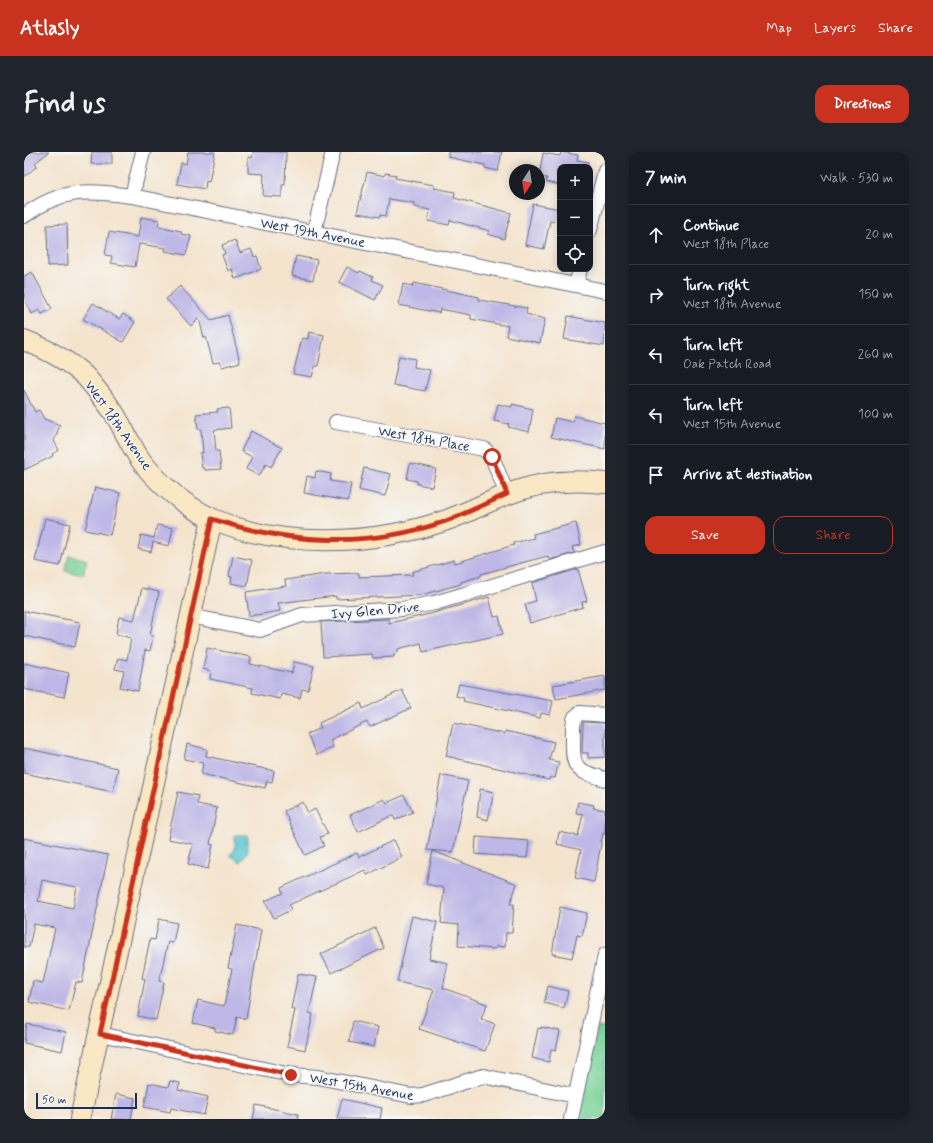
<!DOCTYPE html>
<meta charset="utf-8">
<style>
:root{--surface:#171b24;--page:#20242c;--text:#f1f3f6;--muted:#9ea1a6;--line:#363941;--accent:#c8321e}
body{margin:0;font-family:Mynerve,sans-serif;background:var(--page);color:var(--text)}
.controls{position:absolute;right:12px;top:12px;display:grid;overflow:hidden;border-radius:8px;box-shadow:0 2px 10px #0003}
.controls button{width:36px;height:36px;display:grid;place-items:center;padding:0;border:0;border-bottom:1px solid var(--line);background:var(--surface);color:var(--text);font:20px sans-serif}
.compass{position:absolute;left:485px;top:12px;width:36px;height:36px;border-radius:50%;background:var(--surface);box-shadow:0 2px 10px #0003;rotate:192deg}
.scale{position:absolute;left:12px;bottom:10px;width:101px;box-sizing:border-box;padding-left:4px;border:2px solid #1b2f5e;border-top:0;font-size:11px;line-height:14px;white-space:nowrap;color:#1b2f5e;-webkit-text-stroke:3px #f6f6f2;paint-order:stroke}
.stop{position:absolute;width:12px;height:12px;margin:-9px;border:3px solid #c8321e;border-radius:50%;background:#fff}
.stop.end{background:#c8321e;border-color:#fff;box-shadow:0 1px 4px #0008}
.list{margin:0;padding:0;list-style:none}
h2{display:flex;justify-content:space-between;align-items:center;height:52px;margin:0;padding:0 16px;font-size:17px}
h2 small{font-size:13px;font-weight:400;color:var(--muted)}
.list li{display:grid;grid-template-columns:26px 1fr auto;gap:12px;align-items:center;box-sizing:border-box;height:60px;padding:0 16px;border-top:1px solid var(--line)}
.list b{display:block;font-size:15px;white-space:nowrap}
.list p{margin:0;font-size:13px;white-space:nowrap;color:var(--muted)}
.list em{font-size:13px;font-style:normal;color:var(--muted)}
.actions{display:flex;gap:8px;padding:12px 16px}
.actions a{flex:1;padding:9px 0;border:1px solid var(--accent);border-radius:12px;text-align:center;font-size:14px;color:var(--accent)}
.actions .main{background:var(--accent);color:#fff}
.icon{flex:none;width:22px;height:22px;fill:none;stroke:currentColor;stroke-width:2;stroke-linecap:round;stroke-linejoin:round}
.map{position:relative;flex:none;width:581px;height:967px;overflow:hidden;border-radius:12px}
header{display:flex;align-items:center;gap:24px;box-sizing:border-box;height:56px;padding:0 20px;background:var(--accent);color:#fff}
header strong{font-size:19px}
nav{display:flex;gap:22px;margin-inline-start:auto;font-size:14px}
.intro{display:flex;align-items:center;justify-content:space-between;box-sizing:border-box;height:96px;padding:0 24px}
h1{margin:0;font-size:28px}
.button{padding:10px 18px;border-radius:12px;background:var(--accent);color:#fff;font-size:14px;font-weight:700}
main{display:flex;gap:24px;padding:0 24px}
aside{flex:1;background:var(--surface);border-radius:12px;box-shadow:0 2px 10px #0003}
.map>svg:first-child{display:block}
.green{fill:#79d399;stroke:#4a817c}
.water{fill:#56c3cd;stroke:#387996}
.building{fill:#beb7e7;fill-rule:evenodd}
.lines{fill:none;stroke-linecap:round;stroke-linejoin:round}
.street-casing{stroke:#676e85;stroke-width:16}
.secondary-casing{stroke:#676e85;stroke-width:22}
.street{stroke:#fff;stroke-width:14}
.secondary{stroke:#fae7c3;stroke-width:20}
.route{stroke:#c8321e;stroke-width:5}
.labels{text-anchor:middle;stroke-width:3;stroke-linejoin:round;paint-order:stroke}
.street-label{font-size:14px;fill:#1b2f5e;stroke:#f6f6f2}
</style>
<header>
<strong>Atlasly</strong>
<nav><a>Map</a><a>Layers</a><a>Share</a></nav>
</header>
<div class="intro"><h1>Find us</h1><a class="button">Directions</a></div>
<main>
<div class="map">
<svg width="581" height="967" viewBox="0 0 581 967">
<rect width="100%" height="100%" fill="#f6f6f2"/>
<filter id="ink" filterUnits="userSpaceOnUse"><feTurbulence type="fractalNoise" baseFrequency=".025" numOctaves="2"/><feDisplacementMap in="SourceGraphic" scale="8" xChannelSelector="R" yChannelSelector="G"/><feConvolveMatrix kernelMatrix="1 2 1 2 8 2 1 2 1" color-interpolation-filters="sRGB"/></filter>
<filter id="wash" filterUnits="userSpaceOnUse"><feTurbulence type="fractalNoise" baseFrequency=".012" numOctaves="4" result="noise"/><feDisplacementMap in="SourceGraphic" scale="16" xChannelSelector="R" yChannelSelector="G"/><feGaussianBlur stdDeviation="0.9" result="paint"/><feColorMatrix in="noise" values="0 0 0 0 0 0 0 0 0 0 0 0 0 0 0 0 0 1.4 0 .05"/><feComposite in="paint" operator="in"/></filter>
<g filter="url(#wash)">
<rect width="100%" height="100%" fill="#f4e4ce"/>
<g class="green">
<polygon points="45,403 63,408 59,423 41,419"/>
<polygon points="574,875 581,876 581,967 554,967"/>
</g>
<polygon class="water" points="211,683 224,683 224,699 216,710 206,703 211,697"/>
<g id="blocks">
<g class="building">
<polygon points="0,0 25,0 11,11 13,14 0,25"/>
<polygon points="68,0 88,0 88,12 67,12"/>
<polygon points="164,0 191,0 185,30 182,29 181,37 153,32 157,11 162,12"/>
<polygon points="229,0 262,0 261,33 258,33 258,45 239,44 240,22 224,21 224,5 228,6"/>
<polygon points="424,0 478,0 474,19 461,16 461,13 424,5"/>
<polygon points="537,0 554,3 553,8 564,10 564,15 536,15 536,33 522,30 523,26 515,25 519,1 536,4"/>
<polygon points="343,20 361,24 361,21 372,23 371,26 410,33 410,36 431,40 430,46 487,61 480,87 464,82 466,79 426,68 425,73 404,69 406,58 390,55 390,51 365,47 362,64 356,63 356,65 333,61"/>
<polygon points="509,52 536,57 535,70 526,69 520,97 501,93"/>
<polygon points="117,65 135,68 134,74 157,79 157,82 167,84 162,103 141,99 142,96 115,92 111,115 87,111 88,104 81,103 85,80 114,85"/>
<polygon points="43,72 44,113 24,114 23,73"/>
<polygon points="211,88 216,101 227,97 230,105 233,104 237,117 211,127 208,117 204,119 198,103 201,102 198,93"/>
<polygon points="272,104 293,108 289,128 268,124"/>
<polygon points="323,115 335,121 336,119 349,125 348,128 359,133 351,148 315,130"/>
<polygon points="8,120 28,157 18,162 15,158 8,162 0,146 0,124"/>
<polygon points="390,131 455,145 455,148 503,156 502,162 521,167 516,191 482,184 484,174 447,167 447,163 416,157 415,161 375,153 379,132 389,134"/>
<polygon points="156,134 187,168 204,163 216,210 198,215 196,210 189,211 182,185 180,186 175,166 167,174 142,147"/>
<polygon points="69,151 95,167 99,162 111,170 99,190 59,167"/>
<polygon points="544,164 581,171 580,194 540,187"/>
<polygon points="285,180 300,183 294,214 291,214 288,225 269,222 278,186 284,187"/>
<polygon points="375,204 391,207 390,215 406,218 401,239 369,233"/>
<polygon points="0,238 11,260 15,258 20,267 36,273 30,289 35,298 28,302 29,304 0,318"/>
<polygon points="474,252 488,255 488,252 509,257 505,280 484,275 485,272 470,269"/>
<polygon points="205,256 207,276 190,278 192,299 195,299 197,317 181,318 180,316 178,316 176,301 179,301 177,277 174,277 172,262 194,260 193,257"/>
<polygon points="550,264 581,271 581,297 527,285 531,266 549,270"/>
<polygon points="227,279 258,296 247,315 242,312 235,324 222,317 228,305 217,299"/>
<polygon points="386,311 412,317 408,335 393,332 393,329 383,327"/>
<polygon points="340,316 367,322 361,344 335,338"/>
<polygon points="292,319 307,322 306,329 327,332 324,349 280,341 283,324 291,326"/>
<polygon points="71,335 96,341 86,383 61,378"/>
<polygon points="21,366 46,372 36,414 11,409"/>
<polygon points="552,371 557,393 548,395 550,401 525,408 524,404 497,411 457,422 457,424 437,430 437,432 397,443 312,447 312,444 286,447 254,451 256,459 225,464 222,440 262,434 261,428 302,422 335,421 335,425 389,423 388,420 430,408 431,411 490,393 489,391 510,386 509,382"/>
<polygon points="133,373 149,376 145,394 129,390 127,400 114,397 117,383 130,386"/>
<polygon points="209,404 228,408 223,434 207,431 208,425 205,424"/>
<polygon points="554,417 563,449 558,450 559,455 506,471 501,452 512,449 508,431"/>
<polygon points="118,436 135,440 126,483 129,484 126,499 121,498 114,539 96,535 100,519 91,517 94,506 103,508 107,486 92,482 95,465 110,468"/>
<polygon points="465,445 470,465 475,464 479,482 399,500 397,491 374,497 374,501 370,502 370,505 349,506 348,502 299,505 297,470 365,467 365,471 406,462"/>
<polygon points="0,459 56,470 51,495 0,484"/>
<polygon points="183,496 227,505 226,512 268,521 270,510 290,514 284,538 278,537 276,546 257,542 256,547 228,541 229,536 186,527 187,519 179,517"/>
<polygon points="0,511 45,521 40,545 0,537"/>
<polygon points="581,524 581,538 532,547 529,533"/>
<polygon points="435,532 529,549 526,563 517,561 516,566 439,549 440,546 432,544"/>
<polygon points="378,538 387,556 346,575 343,570 306,588 309,595 293,603 283,582 297,576 295,571 337,551 339,557"/>
<polygon points="559,570 581,571 581,605 564,606 564,601 558,601"/>
<polygon points="429,571 481,582 481,579 530,590 525,608 535,610 531,626 526,625 525,628 422,604"/>
<polygon points="163,592 183,597 182,604 250,619 248,630 243,629 241,636 177,622 179,611 160,607"/>
<polygon points="0,596 94,616 89,640 0,621"/>
<polygon points="417,623 444,629 429,700 403,698"/>
<polygon points="456,637 470,640 464,668 453,665"/>
<polygon points="154,640 174,644 173,652 193,656 186,692 189,693 184,717 164,712 169,692 144,687"/>
<polygon points="380,643 389,660 371,668 369,663 334,680 326,663 360,647 363,651"/>
<polygon points="279,650 284,661 291,657 304,682 296,685 300,694 281,703 260,659"/>
<polygon points="554,650 570,653 569,656 581,658 581,682 579,681 570,730 551,726 557,698 533,692 535,680 554,684 559,662 552,661"/>
<polygon points="452,685 505,689 503,706 451,702"/>
<path d="M0,686L84,703L58,831L52,830L45,859L5,850L9,829L19,831L31,776L10,772L5,795H0ZM18,728L53,735L49,756L14,749Z"/>
<polygon points="370,688 378,705 343,723 341,718 265,753 267,758 250,766 241,749 259,741 257,736 333,701 335,705"/>
<polygon points="409,699 493,732 486,752 490,752 488,781 482,781 481,795 472,794 472,797 434,794 435,773 417,771 420,736 402,732"/>
<polygon points="536,755 563,761 558,784 553,783 548,806 528,802"/>
<polygon points="388,764 413,770 405,807 424,811 419,836 463,852 457,867 471,872 461,899 395,877 410,838 373,830"/>
<polygon points="135,767 153,771 149,791 144,790 135,829 140,830 132,868 114,864 121,827 118,826 126,787 131,788"/>
<polygon points="213,773 237,778 222,867 213,865 209,883 191,879 191,876 169,871 174,848 200,854 208,817 204,816"/>
<polygon points="351,776 360,796 307,821 297,802"/>
<polygon points="274,822 293,825 285,861 289,862 281,898 263,894 271,858 267,857"/>
<polygon points="524,834 544,839 540,856 520,851"/>
<polygon points="329,869 354,875 350,895 325,890"/>
<polygon points="3,872 42,880 38,899 0,891"/>
<polygon points="517,875 536,879 532,898 527,897 525,910 508,906 514,876 517,877"/>
<polygon points="146,929 156,931 154,938 184,945 180,963 147,956 146,960 120,955 125,931 144,935"/>
<polygon points="92,942 111,946 107,967 87,967"/>
<polygon points="318,947 358,956 356,967 313,967"/>
<polygon points="232,953 274,962 274,967 229,967"/>
</g>
</g>
</g>
<g filter="url(#ink)">
<use href="#blocks" fill-opacity="0" stroke="#676e85" stroke-width="1"/>
<g class="lines">
<g class="street-casing">
<g id="street">
<polyline points="108,44 119,0"/>
<path d="M0,64C37,36 64,38 108,44L581,139"/>
<polyline points="566,78 581,19"/>
<polyline points="290,80 309,0"/>
<polyline points="552,133 556,117"/>
<polyline points="312,270 460,297 468,305 483,342"/>
<polyline points="166,464 236,478 278,463 378,457 411,451 581,400"/>
<path d="M581,563L556,561L551,565C548,573 549,582 549,590C548,619 555,619 581,627"/>
<polyline points="76,882 267,923 294,925 387,944 399,943 459,924 551,944"/>
<polyline points="547,967 581,803"/>
</g>
</g>
<g class="secondary-casing">
<g id="secondary">
<path d="M0,188C22,197 46,209 63,226C72,237 82,249 90,261C100,277 107,295 118,310C136,333 162,355 189,367C258,397 349,393 420,369C441,362 461,351 482,343C514,330 547,327 581,331"/>
<polyline points="56,967 188,367"/>
</g>
</g>
<use href="#street" class="street"/>
<use href="#secondary" class="secondary"/>
</g>
</g>
<g class="lines" filter="url(#ink)">
<path class="route" d="M267,923L76,882L188,367C264,392 346,396 422,369C443,361 463,351 483,342L468,305"/>
</g>
<g class="labels">
<g class="street-label">
<text transform="translate(289 80) rotate(11)" y="5">West 19th Avenue</text>
<text transform="translate(95 273) rotate(55)" y="5">West 18th Avenue</text>
<text transform="translate(400 286) rotate(10)" y="5">West 18th Place</text>
<text transform="translate(351 458) rotate(-5)" y="5">Ivy Glen Drive</text>
<text transform="translate(338 934) rotate(10)" y="5">West 15th Avenue</text>
</g>
</g>
</svg>
<div class="controls">
<button>+</button>
<button>−</button>
<button><svg class="icon" aria-label="locate" viewBox="0 0 24 24"><circle cx="12" cy="12" r="6"/><path d="M12 2v4M12 18v4M2 12h4M18 12h4"/></svg></button>
</div>
<svg class="compass" viewBox="-18 -18 36 36"><path d="M0-13l5 13h-10z" fill="#e53935"/><path d="M0 13l5-13h-10z" fill="#9ea1a6"/></svg>
<div class="scale">50 m</div>
<div class="stop" style="left:468px;top:305px"></div>
<div class="stop end" style="left:267px;top:923px"></div>
</div>
<aside>
<h2>7 min<small>Walk · 530 m</small></h2>
<ul class="list">
<li><svg class="icon" aria-label="ahead" viewBox="0 0 24 24"><path d="M12 20V5M6 11l6-6 6 6"/></svg><div><b>Continue</b><p>West 18th Place</p></div><em>20 m</em></li>
<li><svg class="icon" aria-label="right" viewBox="0 0 24 24"><path d="M7 20v-9h11M14 6l5 5-5 5"/></svg><div><b>Turn right</b><p>West 18th Avenue</p></div><em>150 m</em></li>
<li><svg class="icon" aria-label="left" viewBox="0 0 24 24"><path d="M17 20v-9H6M10 6l-5 5 5 5"/></svg><div><b>Turn left</b><p>Oak Patch Road</p></div><em>260 m</em></li>
<li><svg class="icon" aria-label="left" viewBox="0 0 24 24"><path d="M17 20v-9H6M10 6l-5 5 5 5"/></svg><div><b>Turn left</b><p>West 15th Avenue</p></div><em>100 m</em></li>
<li><svg class="icon" aria-label="arrive" viewBox="0 0 24 24"><path d="M6 21V4h12l-3 4 3 4H6"/></svg><div><b>Arrive at destination</b></div></li>
</ul>
<div class="actions"><a class="main">Save</a><a>Share</a></div>
</aside>
</main>
